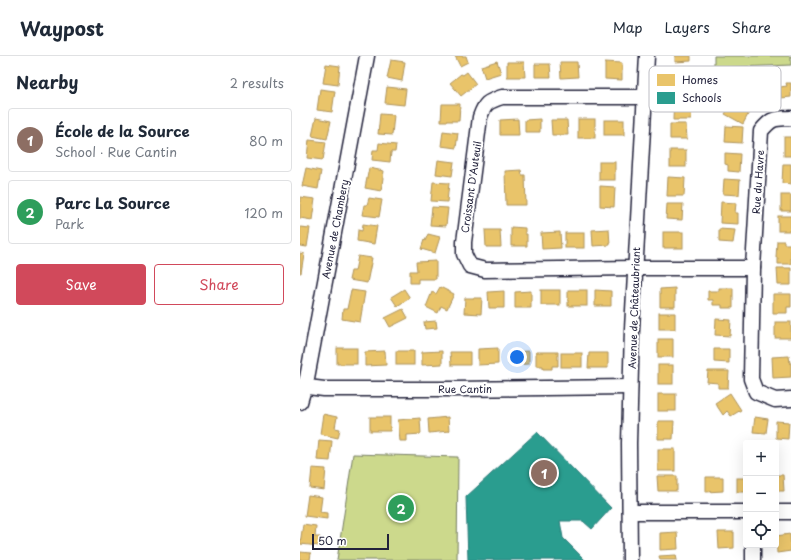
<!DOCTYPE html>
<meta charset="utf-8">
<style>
:root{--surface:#fff;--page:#f6f6f7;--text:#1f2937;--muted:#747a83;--line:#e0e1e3;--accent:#d1495b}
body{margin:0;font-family:"Playpen Sans",sans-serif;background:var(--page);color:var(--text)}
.controls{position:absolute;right:12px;bottom:12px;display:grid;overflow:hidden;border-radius:4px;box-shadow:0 4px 16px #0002}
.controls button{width:36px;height:36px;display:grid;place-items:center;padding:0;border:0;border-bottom:1px solid var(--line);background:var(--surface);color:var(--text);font:20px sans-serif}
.scale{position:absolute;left:12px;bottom:10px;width:77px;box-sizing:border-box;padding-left:4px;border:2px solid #22223b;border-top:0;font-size:11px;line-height:14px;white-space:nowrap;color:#22223b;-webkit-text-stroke:3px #fff;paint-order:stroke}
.you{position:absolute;left:217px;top:301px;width:14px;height:14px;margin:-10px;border:3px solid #fff;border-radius:50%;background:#1a73e8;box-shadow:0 0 0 6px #1a73e833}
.badge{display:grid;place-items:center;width:26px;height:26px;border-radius:50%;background:var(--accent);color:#fff;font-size:13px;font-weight:700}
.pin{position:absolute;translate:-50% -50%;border:2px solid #fff;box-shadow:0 1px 4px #0006}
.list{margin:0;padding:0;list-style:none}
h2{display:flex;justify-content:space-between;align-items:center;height:52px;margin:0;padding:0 16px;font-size:17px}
h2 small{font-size:13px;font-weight:400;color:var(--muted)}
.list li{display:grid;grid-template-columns:26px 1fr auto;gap:12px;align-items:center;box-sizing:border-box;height:64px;margin:0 8px 8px;padding:0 8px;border:1px solid var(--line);border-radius:4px}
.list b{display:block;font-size:15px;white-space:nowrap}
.list p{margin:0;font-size:13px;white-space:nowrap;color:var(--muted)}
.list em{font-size:13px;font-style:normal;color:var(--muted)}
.actions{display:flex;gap:8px;padding:12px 16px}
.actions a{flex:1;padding:9px 0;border:1px solid var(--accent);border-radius:4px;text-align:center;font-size:14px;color:var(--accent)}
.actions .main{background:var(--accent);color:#fff}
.icon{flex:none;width:22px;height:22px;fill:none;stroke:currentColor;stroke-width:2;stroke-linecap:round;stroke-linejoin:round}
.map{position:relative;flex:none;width:491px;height:504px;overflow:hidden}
header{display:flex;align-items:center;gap:24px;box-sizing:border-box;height:56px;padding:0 20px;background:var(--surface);border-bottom:1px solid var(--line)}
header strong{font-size:19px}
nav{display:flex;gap:22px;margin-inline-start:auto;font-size:14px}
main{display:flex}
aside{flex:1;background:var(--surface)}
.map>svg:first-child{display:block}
.green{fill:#ccd98c;stroke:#777e64}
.homes{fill:#e9c46a;stroke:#ad935c}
.schools{fill:#2a9d8f;stroke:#287876}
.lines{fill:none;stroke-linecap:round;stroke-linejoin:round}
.minor-casing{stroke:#22223b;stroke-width:17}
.minor{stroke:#fff;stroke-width:14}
.labels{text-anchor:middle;stroke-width:4;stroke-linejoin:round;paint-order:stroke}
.street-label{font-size:10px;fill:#22223b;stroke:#fff}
.key{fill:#fff;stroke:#bdbdc4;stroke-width:1}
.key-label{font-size:11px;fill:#22223b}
</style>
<header>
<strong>Waypost</strong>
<nav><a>Map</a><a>Layers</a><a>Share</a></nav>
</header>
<main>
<aside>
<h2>Nearby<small>2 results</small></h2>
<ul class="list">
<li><span class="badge" style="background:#8d6e63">1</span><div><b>École de la Source</b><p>School · Rue Cantin</p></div><em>80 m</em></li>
<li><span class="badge" style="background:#2e9e5b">2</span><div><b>Parc La Source</b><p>Park</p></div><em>120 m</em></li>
</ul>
<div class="actions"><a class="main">Save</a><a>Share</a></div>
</aside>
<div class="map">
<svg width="491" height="504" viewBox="0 0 491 504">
<rect width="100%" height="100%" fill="#fff"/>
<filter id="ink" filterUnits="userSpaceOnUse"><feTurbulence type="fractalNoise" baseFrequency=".025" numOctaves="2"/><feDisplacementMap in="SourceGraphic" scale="8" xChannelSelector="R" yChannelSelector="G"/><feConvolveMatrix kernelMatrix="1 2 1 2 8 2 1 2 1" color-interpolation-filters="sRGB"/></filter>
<g filter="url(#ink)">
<g class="green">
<polygon points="414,0 491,0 491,9 414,12"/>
<polygon points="53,398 158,401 157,504 37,504"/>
</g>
<g class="homes">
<polygon points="155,0 166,0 168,6 160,10"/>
<polygon points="375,0 391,0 391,5 375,6"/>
<polygon points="91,4 105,6 102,25 87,22"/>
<polygon points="197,5 201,17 185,22 181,10"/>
<polygon points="207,6 224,6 225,21 207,21"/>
<polygon points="260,6 277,6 278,21 261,22"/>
<polygon points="305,6 322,7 322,24 305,23"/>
<polygon points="26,8 40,10 38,29 23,27"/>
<polygon points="235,8 250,8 251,21 235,21"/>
<polygon points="167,16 176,28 161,40 150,27 161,18 163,19"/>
<polygon points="486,27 491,27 491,41 481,42 480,31 487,30"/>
<polygon points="87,31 106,33 104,49 85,47"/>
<polygon points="20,33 35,35 32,56 17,54"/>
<polygon points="374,39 396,40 396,48 392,47 391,64 373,64"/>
<polygon points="430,39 452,51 443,68 425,58 428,53 424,51"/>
<polygon points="142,48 160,48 159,65 141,65"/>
<polygon points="80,58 94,59 92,79 78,78"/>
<polygon points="16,62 31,65 27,83 12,80"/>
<polygon points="218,63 219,79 200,79 200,64"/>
<polygon points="240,63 240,76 225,76 225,64"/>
<rect x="278" y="63" width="17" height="19"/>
<polygon points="251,64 267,64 268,79 252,79"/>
<rect x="304" y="64" width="20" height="15"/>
<polygon points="370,68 386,68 387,83 370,83"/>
<polygon points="426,70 443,71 442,87 425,86"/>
<polygon points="143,75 158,77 156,92 141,90"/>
<rect x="484" y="81" width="7" height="19"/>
<polygon points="9,84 26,86 23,104 7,102"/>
<polygon points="79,87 96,89 95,96 91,96 90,106 72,104 73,94 78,94"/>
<rect x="370" y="94" width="16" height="17"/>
<polygon points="425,97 440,98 439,116 428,115 428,109 425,108"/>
<polygon points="138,104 154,106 152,120 136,118"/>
<rect x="299" y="106" width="16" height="18"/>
<polygon points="483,108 491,108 491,128 482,127"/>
<polygon points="6,112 21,115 18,133 2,130"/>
<polygon points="69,112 84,115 81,135 65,132"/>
<polygon points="221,114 222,119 225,119 226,149 206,149 205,115"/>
<polygon points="368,121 385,122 384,140 367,140"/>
<polygon points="424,123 440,124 439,139 423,138"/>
<polygon points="133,126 149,127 147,146 131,145"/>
<polygon points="300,130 315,131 314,151 300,150"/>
<rect x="481" y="139" width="10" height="16"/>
<polygon points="0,141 15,143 12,164 0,162"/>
<polygon points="69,142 82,144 79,161 62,159 64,149 67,149"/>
<polygon points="421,146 436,147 435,157 438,157 438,168 420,167"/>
<polygon points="367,148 383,148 382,164 366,163"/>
<polygon points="132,151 148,152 146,170 130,169"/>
<rect x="478" y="160" width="13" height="15"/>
<polygon points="63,168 77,170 74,188 57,185 58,174 62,175"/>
<polygon points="0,171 10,172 7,191 0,190"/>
<polygon points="211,171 225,172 225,178 227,178 227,190 211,190"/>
<polygon points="309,173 310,189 293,190 292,174"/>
<polygon points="419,173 435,174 433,187 419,186"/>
<polygon points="185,174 200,174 201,191 186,191"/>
<polygon points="260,176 261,192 242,193 241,177"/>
<rect x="363" y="176" width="20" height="16"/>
<rect x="265" y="177" width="19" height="15"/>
<polygon points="128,178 140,181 135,197 121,193 124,184 125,185"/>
<polygon points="477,185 484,185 484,188 491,188 491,208 478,208 478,202 476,202"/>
<polygon points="0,197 4,198 1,217 0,217"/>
<polygon points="58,200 72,202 67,227 49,224 51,215 55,215"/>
<polygon points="136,205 136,223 118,223 118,227 110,227 110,215 117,215 116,206"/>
<polygon points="477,212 491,212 491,229 478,229"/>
<polygon points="140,231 154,238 147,253 141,250 138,257 126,251 132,236 136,238"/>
<polygon points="375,232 375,251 360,251 360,233"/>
<polygon points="419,232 433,232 433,252 422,252 422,249 413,249 413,244 408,244 408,235 419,235"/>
<polygon points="104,233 110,242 97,250 91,241"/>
<polygon points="51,234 65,236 60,266 42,263 43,253 47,253"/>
<rect x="241" y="234" width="19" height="15"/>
<rect x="268" y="234" width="19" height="16"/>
<polygon points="295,234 311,235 311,250 295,250"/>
<polygon points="204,235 204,252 189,252 188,236"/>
<polygon points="231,235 231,252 215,252 215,236"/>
<polygon points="473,238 491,238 491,251 487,251 487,257 473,257"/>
<polygon points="165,242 182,242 181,258 164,257"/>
<polygon points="103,253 108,262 90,271 85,262"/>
<rect x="359" y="257" width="16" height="16"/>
<polygon points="416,263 431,264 430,280 415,279"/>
<polygon points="136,265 137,272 125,273 124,266"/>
<rect x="475" y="266" width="16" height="16"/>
<rect x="358" y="283" width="15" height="18"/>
<rect x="37" y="292" width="20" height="16"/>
<polygon points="198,292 198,308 178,309 178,293"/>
<polygon points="414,293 429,293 429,307 414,306"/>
<polygon points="85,295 86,309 65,310 65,296"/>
<rect x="96" y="295" width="18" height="14"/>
<polygon points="142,295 142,308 122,309 122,296"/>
<polygon points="229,295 229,308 209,309 209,296"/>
<polygon points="150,296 170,296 170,309 151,309"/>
<polygon points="236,296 258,296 258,310 252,310 252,313 243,313 243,310 236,310"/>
<rect x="261" y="297" width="21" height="14"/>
<polygon points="289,297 308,297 308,312 288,312"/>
<polygon points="489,300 490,307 491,307 491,321 473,322 472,301"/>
<rect x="358" y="309" width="15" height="19"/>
<polygon points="408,315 429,315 428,332 418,332 418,327 407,326"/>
<polygon points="430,337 441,354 431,360 427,355 423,359 415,347"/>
<rect x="358" y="338" width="18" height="17"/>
<polygon points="23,358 37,361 35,372 40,373 38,382 20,378"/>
<rect x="70" y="361" width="20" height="14"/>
<polygon points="148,361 149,375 129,377 128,363"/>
<polygon points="455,361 468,363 466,377 453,376"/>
<polygon points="120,362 121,378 107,379 107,385 100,385 98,364"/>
<polygon points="358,365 374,365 373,383 358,383"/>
<polygon points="476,365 489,366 488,383 476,382"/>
<polygon points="19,384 32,385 30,405 17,404"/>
<rect x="358" y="393" width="17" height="22"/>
<polygon points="12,412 26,413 24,434 10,432"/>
<polygon points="476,419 483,419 484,435 476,435"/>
<polygon points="357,420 377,420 377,435 358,435"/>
<polygon points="406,421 423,421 423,435 406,436"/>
<rect x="437" y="422" width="9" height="14"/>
<polygon points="8,439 22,441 20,456 27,457 27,463 5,460"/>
<polygon points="3,468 16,470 15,481 20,481 19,490 0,488"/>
<polygon points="377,476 378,493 360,494 360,477"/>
<polygon points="418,476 434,476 434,492 419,493"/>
<polygon points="490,478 491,495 477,497 476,480"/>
<polygon points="0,496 11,497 10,504 0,504"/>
<polygon points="376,499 377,504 360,504 359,500"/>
</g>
<polygon class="schools" points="237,376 311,452 292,473 283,465 260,465 263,482 285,504 168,504 166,441"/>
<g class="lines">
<g class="minor-casing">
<g id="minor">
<path d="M345,41H202C187,46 185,47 180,61L164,186V198L170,210L185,214L335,212H453"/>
<path d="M491,62C474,63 473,61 461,75L453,212L451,323L456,336L475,344L491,343"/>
<polyline points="0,330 24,333 155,333 330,331"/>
<polyline points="0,346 7,322 67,0"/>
<polyline points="330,456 446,456"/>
<polyline points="476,456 491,456"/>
<polyline points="330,504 329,387 332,273 347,0"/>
<polyline points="453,504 453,489"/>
</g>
</g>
<use href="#minor" class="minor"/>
</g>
</g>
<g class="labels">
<g class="street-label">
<text transform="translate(458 126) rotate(-86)" y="4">Rue du Havre</text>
<text transform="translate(171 131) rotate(-82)" y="4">Croissant D'Auteuil</text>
<text transform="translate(35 173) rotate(-79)" y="4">Avenue de Chambery</text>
<text transform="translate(334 252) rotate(-88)" y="4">Avenue de Châteaubriant</text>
<text x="165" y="337">Rue Cantin</text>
</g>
</g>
<rect x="349" y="10" width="132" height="46" rx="6" class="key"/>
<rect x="357" y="18" width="18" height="12" fill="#e9c46a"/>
<rect x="357" y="36" width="18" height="12" fill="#2a9d8f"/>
<g class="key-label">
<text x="382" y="28">Homes</text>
<text x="382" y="46">Schools</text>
</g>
</svg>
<div class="controls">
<button>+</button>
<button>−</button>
<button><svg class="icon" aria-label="locate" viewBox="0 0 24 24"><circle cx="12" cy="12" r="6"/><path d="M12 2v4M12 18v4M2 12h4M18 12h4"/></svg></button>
</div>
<div class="scale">50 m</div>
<div class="you"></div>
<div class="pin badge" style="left:244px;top:417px;background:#8d6e63">1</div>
<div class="pin badge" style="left:101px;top:452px;background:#2e9e5b">2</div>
</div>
</main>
